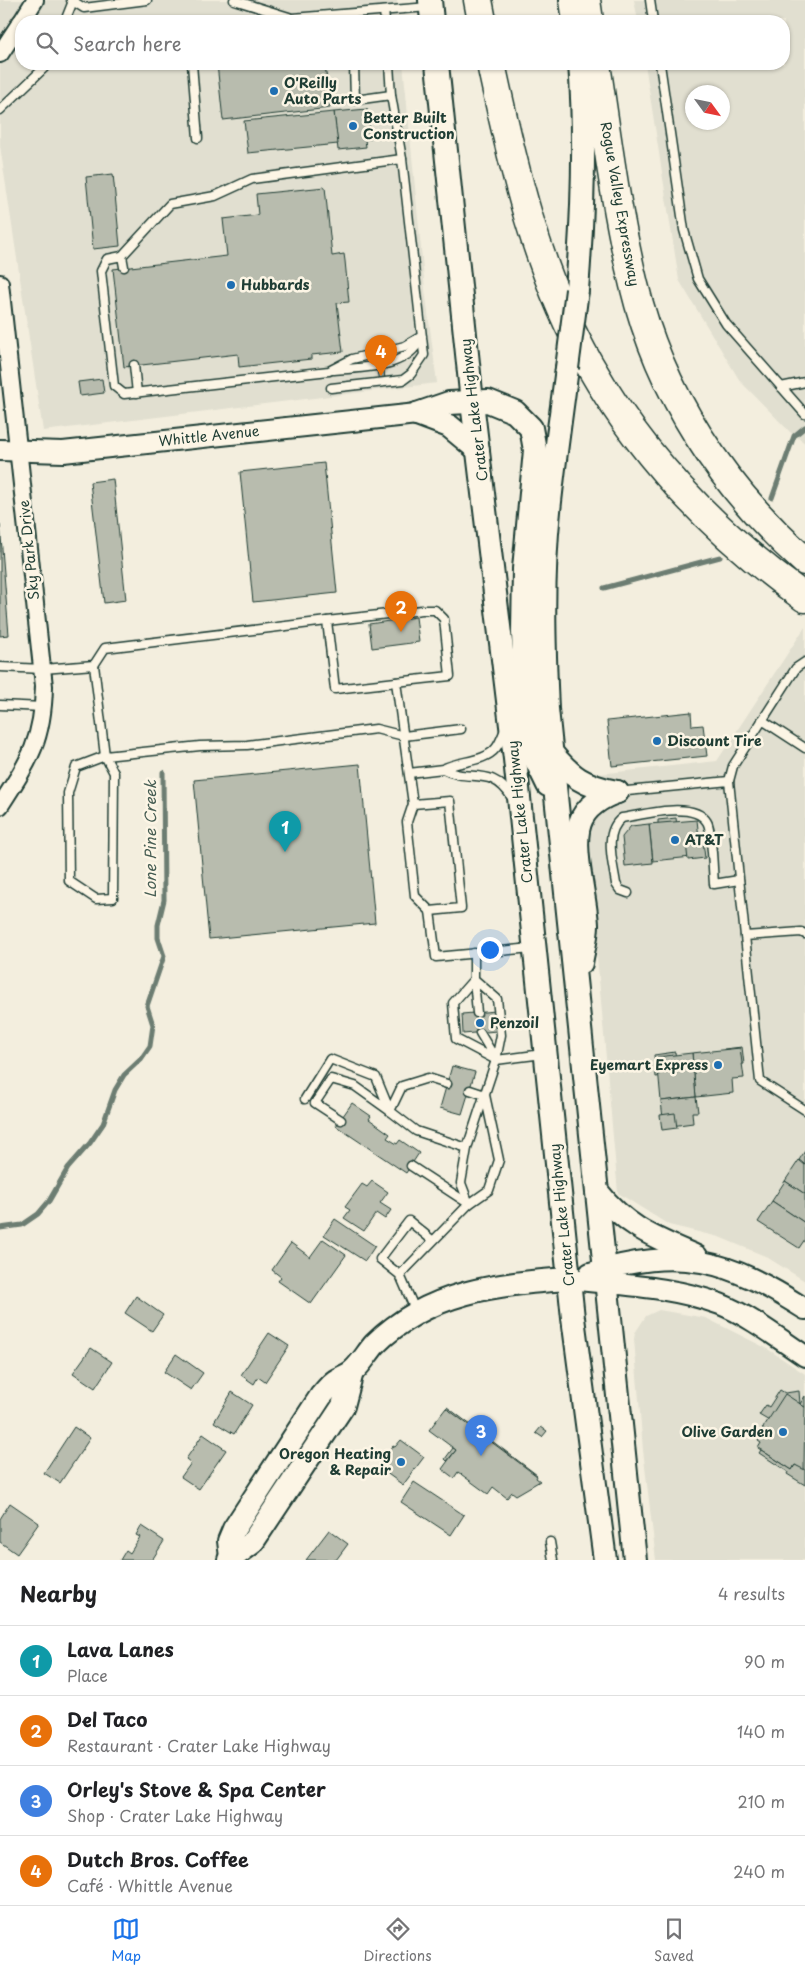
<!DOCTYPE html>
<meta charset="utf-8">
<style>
:root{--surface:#fff;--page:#f6f6f6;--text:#202124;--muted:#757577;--line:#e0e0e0;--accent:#1a73e8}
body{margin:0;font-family:"Playpen Sans",sans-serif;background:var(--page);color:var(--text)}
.compass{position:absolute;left:685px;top:85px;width:45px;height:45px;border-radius:50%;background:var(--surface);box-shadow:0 1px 4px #0004;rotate:123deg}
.you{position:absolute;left:489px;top:949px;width:18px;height:18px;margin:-12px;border:4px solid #fff;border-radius:50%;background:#1a73e8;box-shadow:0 0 0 8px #1a73e833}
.badge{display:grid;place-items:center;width:32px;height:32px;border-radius:50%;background:var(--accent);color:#fff;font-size:16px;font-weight:700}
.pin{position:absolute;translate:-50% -41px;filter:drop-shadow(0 1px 2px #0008)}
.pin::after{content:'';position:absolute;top:26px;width:18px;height:15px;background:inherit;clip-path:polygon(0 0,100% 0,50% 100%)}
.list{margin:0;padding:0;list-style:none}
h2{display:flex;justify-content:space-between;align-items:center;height:65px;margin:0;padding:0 20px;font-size:21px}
h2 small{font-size:16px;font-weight:400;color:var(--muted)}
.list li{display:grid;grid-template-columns:32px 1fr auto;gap:15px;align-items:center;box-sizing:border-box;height:70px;padding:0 20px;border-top:1px solid var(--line)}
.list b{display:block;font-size:19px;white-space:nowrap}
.list p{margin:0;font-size:16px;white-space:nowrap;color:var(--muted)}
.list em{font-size:16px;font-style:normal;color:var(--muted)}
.icon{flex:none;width:28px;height:28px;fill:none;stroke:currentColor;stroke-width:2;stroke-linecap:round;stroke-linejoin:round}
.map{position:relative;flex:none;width:805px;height:1560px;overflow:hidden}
.search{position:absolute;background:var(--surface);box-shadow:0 1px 4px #0004;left:15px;right:15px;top:15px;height:55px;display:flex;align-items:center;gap:12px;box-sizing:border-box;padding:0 18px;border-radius:20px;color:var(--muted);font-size:19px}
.sheet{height:345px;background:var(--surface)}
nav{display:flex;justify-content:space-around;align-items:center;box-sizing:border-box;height:70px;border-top:1px solid var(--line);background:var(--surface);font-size:14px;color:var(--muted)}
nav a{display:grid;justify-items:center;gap:2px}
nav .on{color:var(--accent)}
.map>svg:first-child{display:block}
.built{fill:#e1dfd0;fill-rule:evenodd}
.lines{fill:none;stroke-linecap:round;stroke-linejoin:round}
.stream{stroke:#6c7d72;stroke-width:5}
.building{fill:#b8bcae;stroke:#1f3d34}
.service-casing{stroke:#1f3d34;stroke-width:11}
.minor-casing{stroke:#1f3d34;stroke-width:20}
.tertiary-casing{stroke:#1f3d34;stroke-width:24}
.secondary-casing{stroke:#1f3d34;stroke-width:26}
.trunk-casing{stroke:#1f3d34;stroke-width:31}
.service{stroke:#fcf5e5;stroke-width:8}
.minor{stroke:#fcf5e5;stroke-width:16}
.tertiary{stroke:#fcf5e5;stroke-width:20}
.secondary{stroke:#fcf5e5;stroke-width:22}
.trunk{stroke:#fcf5e5;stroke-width:28}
.secondary-bridge-casing{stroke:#1f3d34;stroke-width:26;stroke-linecap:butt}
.secondary-bridge{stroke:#fcf5e5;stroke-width:22}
.poi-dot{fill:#1f6fb2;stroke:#fcf5e5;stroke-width:2}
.labels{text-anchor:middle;stroke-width:5;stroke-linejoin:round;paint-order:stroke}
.poi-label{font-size:14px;font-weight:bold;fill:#1f3d34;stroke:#fcf5e5;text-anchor:start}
.street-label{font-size:14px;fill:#1f3d34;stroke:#fcf5e5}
.water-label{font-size:15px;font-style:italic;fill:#465d53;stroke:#fcf5e5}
</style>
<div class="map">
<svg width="805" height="1560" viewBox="0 0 805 1560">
<rect width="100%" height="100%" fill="#f3eede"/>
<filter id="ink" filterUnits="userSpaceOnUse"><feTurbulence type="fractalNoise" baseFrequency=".02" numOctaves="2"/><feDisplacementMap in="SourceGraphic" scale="10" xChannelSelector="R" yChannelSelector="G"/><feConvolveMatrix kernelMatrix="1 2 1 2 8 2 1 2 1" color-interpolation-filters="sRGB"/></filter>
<g filter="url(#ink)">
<g class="built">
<polygon points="0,0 397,0 399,21 21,21 21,64 403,64 425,290 437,383 43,431 0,146"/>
<path d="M634,0H805V443L790,432L740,381L679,280L645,64H784V21H638ZM692,92H722V122H692Z"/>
<polygon points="805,627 805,1281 765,1256 719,1237 669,1225 618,1193 581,776 717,761"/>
<polygon points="659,1310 706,1318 766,1348 805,1374 805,1560 656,1560 643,1450 634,1339 635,1333 646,1316"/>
</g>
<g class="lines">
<g class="stream">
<polyline points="772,498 794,436 805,427"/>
<polyline points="604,588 720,557"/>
<polyline points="0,1228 22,1225 38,1214 49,1201 68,1168 90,1143 103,1124 115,1090 124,1075 141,1059 150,1046 153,1025 147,1006 164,956 158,938 158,925 164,900 163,772"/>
</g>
</g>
<g class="building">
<polygon points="217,64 325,64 330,108 223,120"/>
<polygon points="367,109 371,139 365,140 366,147 338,150 334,112"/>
<polygon points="334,112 338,144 248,153 244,121"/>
<polygon points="113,174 120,246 93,249 86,177"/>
<polygon points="325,187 332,256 344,254 345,261 349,302 337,303 343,352 311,355 311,359 239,367 238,354 124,367 113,269 227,256 223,219 258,215 256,194"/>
<polygon points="384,370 385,380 379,381 377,371"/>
<polygon points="102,379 104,393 80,396 78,382"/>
<polygon points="324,463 337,593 253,602 240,472"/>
<polygon points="113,479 126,600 104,603 90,482"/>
<polygon points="0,524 9,635 0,636"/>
<polygon points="416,617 419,642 372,648 369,624"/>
<polygon points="691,712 692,726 703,725 707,756 612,766 607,721"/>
<polygon points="360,764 375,923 209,939 194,780"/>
<polygon points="676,818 677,826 658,828 658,820"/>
<polygon points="697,820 701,856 653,861 649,824"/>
<polygon points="649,824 653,863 625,866 622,837 631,826"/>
<polygon points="703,841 705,858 688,860 686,843"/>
<polygon points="496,1011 497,1031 463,1034 462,1014"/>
<polygon points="742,1047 744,1064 726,1066 724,1049"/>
<polygon points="740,1048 744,1078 732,1079 733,1093 696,1097 692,1053"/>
<polygon points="675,1052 678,1074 656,1077 654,1055"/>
<polygon points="692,1053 696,1097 661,1101 657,1057"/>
<polygon points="452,1066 475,1072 462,1114 440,1108"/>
<polygon points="696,1097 698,1112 692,1112 693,1123 664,1127 661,1101"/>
<polygon points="352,1103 371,1116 369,1119 390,1134 387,1138 397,1144 400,1140 419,1153 406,1173 336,1126"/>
<polygon points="675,1113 677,1128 662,1130 660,1115"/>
<polygon points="805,1151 805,1165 799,1160"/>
<polygon points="799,1160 805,1165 805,1194 785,1181"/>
<polygon points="372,1181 388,1192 380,1203 391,1210 385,1219 376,1213 364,1231 344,1218 350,1210 345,1207 362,1184 367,1187"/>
<polygon points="785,1181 805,1194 805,1223 772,1201"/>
<polygon points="772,1201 805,1223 805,1239 799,1248 758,1222"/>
<polygon points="335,1219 375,1246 365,1261 324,1235"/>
<polygon points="323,1239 346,1255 311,1304 278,1281 281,1277 272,1270 291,1243 310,1257"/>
<polygon points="136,1296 163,1315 152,1331 125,1313"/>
<polygon points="269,1333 289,1346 265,1382 258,1377 254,1384 241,1375"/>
<polygon points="91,1348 112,1362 95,1388 73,1373"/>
<polygon points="176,1354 203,1373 191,1390 164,1372"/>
<polygon points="780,1390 785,1393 799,1391 800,1404 785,1404 785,1400 771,1422 759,1415 766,1405 769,1407"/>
<polygon points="232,1392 252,1405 234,1434 214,1422"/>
<polygon points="785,1394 805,1407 804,1471 795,1465 792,1470 758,1448 761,1443 758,1441 763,1433 761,1431"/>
<polygon points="805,1396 805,1407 800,1404"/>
<polygon points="447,1407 537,1475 535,1477 445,1410"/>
<polygon points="446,1408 537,1476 536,1478 540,1481 516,1495 512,1492 507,1498 493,1487 488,1494 458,1472 454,1478 442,1469 456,1450 429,1430"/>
<polygon points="74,1427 90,1438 60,1483 44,1473"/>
<polygon points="541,1427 547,1431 542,1437 536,1433"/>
<polygon points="203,1434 226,1450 199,1489 181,1477 191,1463 186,1459"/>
<polygon points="401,1440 424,1457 403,1485 378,1467 393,1446 395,1447"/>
<polygon points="453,1448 456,1450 447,1461 445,1459"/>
<polygon points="761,1450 792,1470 795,1465 805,1470 805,1485 787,1474 788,1472 759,1453"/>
<polygon points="414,1482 464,1515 451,1535 401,1502"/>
<polygon points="10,1503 39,1523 17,1554 0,1542 0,1519"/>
<polygon points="141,1526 164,1541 152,1560 120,1560 126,1550 130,1553 140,1537 136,1535"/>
<polygon points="329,1530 348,1544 336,1560 306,1560"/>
</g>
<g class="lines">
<g class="service-casing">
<g id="service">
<polyline points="71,0 84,8 147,0"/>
<polyline points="234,0 289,17"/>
<polyline points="650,0 653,21"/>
<polyline points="384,11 385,21"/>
<polyline points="65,21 73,1"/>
<polyline points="255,21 429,7"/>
<polyline points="192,64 198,138"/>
<polyline points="354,64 355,100 391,95"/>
<polyline points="389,64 391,95 402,159"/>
<polyline points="660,64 684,230 698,279 726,324 805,414"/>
<polyline points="0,110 44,68 46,64"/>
<polyline points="122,256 124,267"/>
<polyline points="134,365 137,393"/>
<path d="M334,370C364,367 407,369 421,338"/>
<polyline points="781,387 805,382"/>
<polyline points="331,388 403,380 411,374 424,355 402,159 252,179 215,196 170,204 122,256 107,259 101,271 114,386 124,394 329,371 352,359 405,346 422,336"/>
<polyline points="327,621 422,610 435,610 444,619 450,676 396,682 413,804 407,822 415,896 430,911 436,957 532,948"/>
<polyline points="94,665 105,756 200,746 247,745 376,729 404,736 461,729"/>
<polyline points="0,667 43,669 94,665 105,648 327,621 335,689 396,682"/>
<polyline points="0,705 43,707"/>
<polyline points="762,720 805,748"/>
<path d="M505,730C502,736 500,743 496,748C484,763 459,760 443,769C470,784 491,764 512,798"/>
<polygon points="105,756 114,773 113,898 96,899 69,881 68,793 76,767"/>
<polyline points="409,773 443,769"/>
<polyline points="729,781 733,766 796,668 805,662"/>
<polyline points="617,792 729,781 745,936"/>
<polyline points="413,804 450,801 461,908 430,911"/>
<path d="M628,893L620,890L616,884C613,863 603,832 622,818C643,815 694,800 707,822C712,829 713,873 714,884L739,880"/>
<polyline points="805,934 801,932 745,936 760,1081 805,1110"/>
<polyline points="474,979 453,1003 456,1039 496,1060 543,1054"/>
<polyline points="474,979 477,1013"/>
<polyline points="480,1033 495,1058"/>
<polyline points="305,1099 330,1059 376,1077 390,1111 416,1131 467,1148"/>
<polyline points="341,1120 315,1103 331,1079 355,1086 390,1111 402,1086 428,1078 447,1084"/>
<polyline points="411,1166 469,1204 489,1190 499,1160 485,1095 470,1090"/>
<polyline points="400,1275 380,1259 409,1221 432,1240"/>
<polyline points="416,1312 400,1275 469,1204 461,1183 467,1148 496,1060 501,1035 497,999 474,979 474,953"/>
<polyline points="550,1542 553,1560"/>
</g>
</g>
<g class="minor-casing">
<g id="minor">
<polyline points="22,21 35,0"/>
<polyline points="0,54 21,22"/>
<path d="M0,283L44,686C43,741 29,761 0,806"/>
</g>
</g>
<g class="tertiary-casing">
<g id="tertiary">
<polyline points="0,450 63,452 417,414"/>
<path d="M598,1191C627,1228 656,1238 697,1256"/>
<path d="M590,1273C681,1246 727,1259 805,1309"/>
<path d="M569,1279C619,1285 672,1286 720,1304C750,1316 778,1338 805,1356"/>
</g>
</g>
<g class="secondary-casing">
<g id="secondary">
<polyline points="430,0 432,21"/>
<polyline points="571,0 574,21"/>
<polyline points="437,64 472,402 515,759 573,1318 605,1560"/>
<path d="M577,290C583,214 586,140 580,64"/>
<path d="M567,368C561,415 554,463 549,511C542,577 544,643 547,709L635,1560"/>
<polyline points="417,414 449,403 488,401 515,412 531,428 535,450 524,569 523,632 526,704 532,752 548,785"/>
<polyline points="417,414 449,426 478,450"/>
<path d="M550,751C571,777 584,786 617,792"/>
<path d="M581,963C583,951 587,937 587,925C586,898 571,847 580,823C585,807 602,797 617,792"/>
<path d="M231,1557L229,1541L234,1529L321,1396C326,1391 331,1383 337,1380C342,1377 349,1375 353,1371C362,1363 367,1353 375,1344C427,1292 499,1283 569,1279"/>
<polyline points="229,1560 252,1543 343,1406 352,1372"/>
</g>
</g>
<g class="trunk-casing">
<g id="trunk">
<polyline points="478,0 482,21"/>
<polyline points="586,0 589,21"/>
<path d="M491,64C513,166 537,273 589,364C643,459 717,535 805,598"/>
<path d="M596,64C607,137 616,212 634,285C660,393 723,488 805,561"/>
</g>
</g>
<use href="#service" class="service"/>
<use href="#minor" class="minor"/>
<use href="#tertiary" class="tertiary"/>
<use href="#secondary" class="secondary"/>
<use href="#trunk" class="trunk"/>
<g class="secondary-bridge-casing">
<polyline id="secondary-bridge" points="567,368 577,290"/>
</g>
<use href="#secondary-bridge" class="secondary-bridge"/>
</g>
</g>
<g class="poi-dot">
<circle cx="274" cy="91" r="5"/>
<circle cx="353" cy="126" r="5"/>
<circle cx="231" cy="285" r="5"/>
<circle cx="657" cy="741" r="5"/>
<circle cx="675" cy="840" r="5"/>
<circle cx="480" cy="1023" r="5"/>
<circle cx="718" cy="1065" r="5"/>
<circle cx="783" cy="1432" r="5"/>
<circle cx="401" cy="1462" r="5"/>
</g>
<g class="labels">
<g class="poi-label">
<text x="284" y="88">O'Reilly<tspan x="284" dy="16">Auto Parts</tspan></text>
<text x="363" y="123">Better Built<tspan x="363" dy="16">Construction</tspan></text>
<text x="241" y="290">Hubbards</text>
<text x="667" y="746">Discount Tire</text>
<text x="685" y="845">AT&amp;T</text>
<text x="490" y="1028">Penzoil</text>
<text x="708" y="1070" text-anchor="end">Eyemart Express</text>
<text x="773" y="1437" text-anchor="end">Olive Garden</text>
<text x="391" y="1459" text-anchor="end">Oregon Heating<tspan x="391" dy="16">&amp; Repair</tspan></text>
</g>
<g class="street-label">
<text transform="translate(620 204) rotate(80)" y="5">Rogue Valley Expressway</text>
<text transform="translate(474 410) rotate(-97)" y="5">Crater Lake Highway</text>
<text transform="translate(209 436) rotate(-6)" y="5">Whittle Avenue</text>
<text transform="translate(29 550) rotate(-96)" y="5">Sky Park Drive</text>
<text transform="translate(520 812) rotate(-96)" y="5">Crater Lake Highway</text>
<text transform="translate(562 1215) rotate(-96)" y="5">Crater Lake Highway</text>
</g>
<g class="water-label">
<text transform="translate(151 839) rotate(-90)" y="5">Lone Pine Creek</text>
</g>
</g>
</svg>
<svg class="compass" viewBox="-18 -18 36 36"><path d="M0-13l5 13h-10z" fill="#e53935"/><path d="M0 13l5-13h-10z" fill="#757577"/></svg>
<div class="you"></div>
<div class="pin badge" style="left:285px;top:852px;background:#0f9aa8">1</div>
<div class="pin badge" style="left:401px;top:632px;background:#e8710a">2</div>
<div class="pin badge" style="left:481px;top:1456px;background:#3f7fe0">3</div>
<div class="pin badge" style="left:381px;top:376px;background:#e8710a">4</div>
<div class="search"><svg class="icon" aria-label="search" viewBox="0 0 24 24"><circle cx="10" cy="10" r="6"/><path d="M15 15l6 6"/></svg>Search here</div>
</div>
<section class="sheet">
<h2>Nearby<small>4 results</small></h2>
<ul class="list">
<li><span class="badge" style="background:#0f9aa8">1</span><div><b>Lava Lanes</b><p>Place</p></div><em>90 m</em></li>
<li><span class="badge" style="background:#e8710a">2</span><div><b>Del Taco</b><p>Restaurant · Crater Lake Highway</p></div><em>140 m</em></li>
<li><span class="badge" style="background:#3f7fe0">3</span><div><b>Orley's Stove &amp; Spa Center</b><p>Shop · Crater Lake Highway</p></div><em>210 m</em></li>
<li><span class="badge" style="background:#e8710a">4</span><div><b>Dutch Bros. Coffee</b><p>Café · Whittle Avenue</p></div><em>240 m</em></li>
</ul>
</section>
<nav>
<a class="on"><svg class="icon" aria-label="map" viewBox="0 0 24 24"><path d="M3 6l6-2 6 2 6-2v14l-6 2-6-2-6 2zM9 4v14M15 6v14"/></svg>Map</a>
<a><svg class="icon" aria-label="directions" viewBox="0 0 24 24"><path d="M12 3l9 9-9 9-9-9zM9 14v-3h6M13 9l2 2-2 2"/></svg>Directions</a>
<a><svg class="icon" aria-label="saved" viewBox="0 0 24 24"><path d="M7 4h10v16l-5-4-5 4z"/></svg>Saved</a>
</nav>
